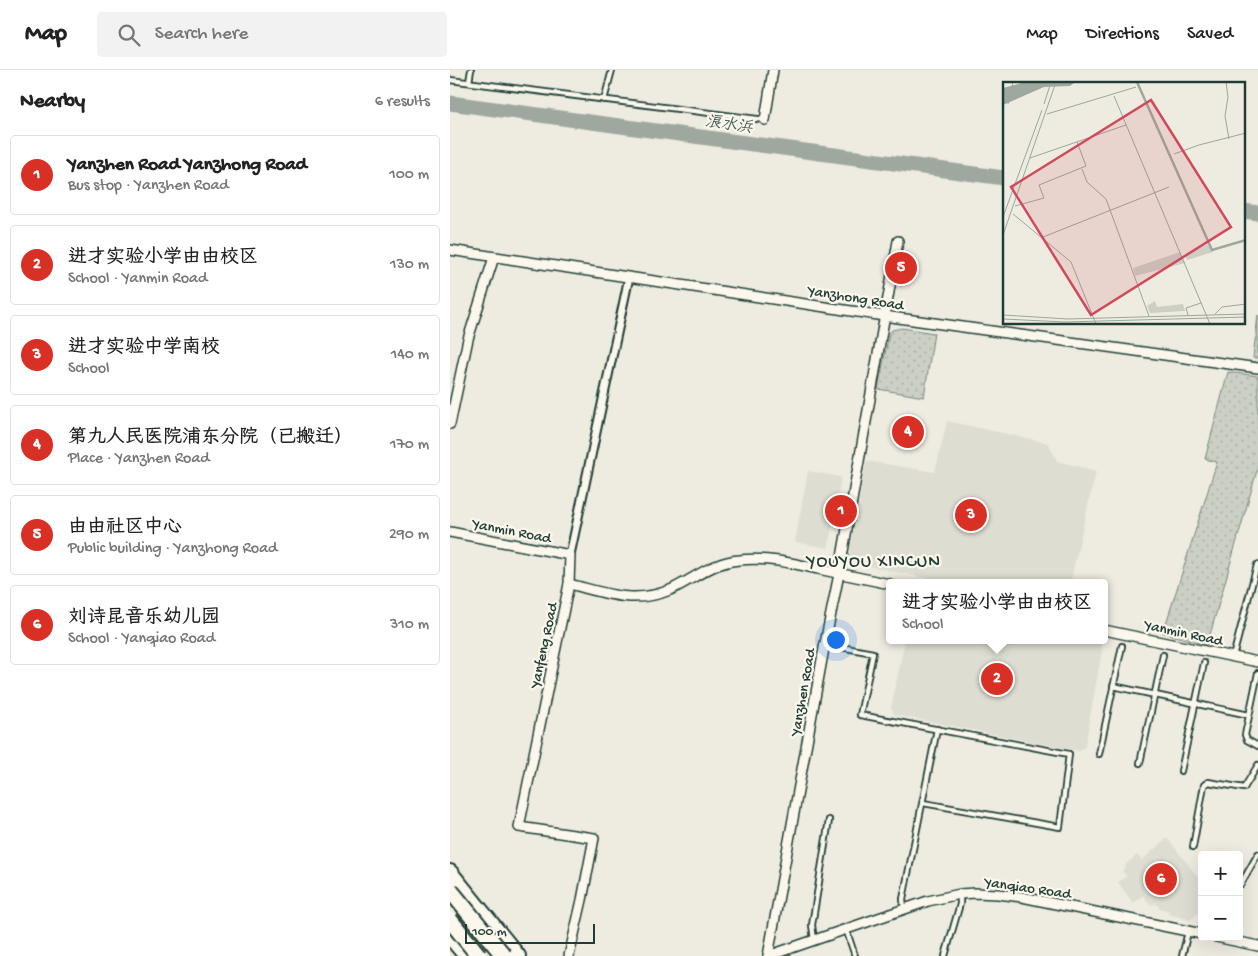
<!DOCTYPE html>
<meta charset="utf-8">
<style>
:root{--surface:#fff;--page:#f2f2f2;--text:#222;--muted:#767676;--line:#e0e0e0;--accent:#d93025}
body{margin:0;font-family:"Gochi Hand","LXGW WenKai TC",sans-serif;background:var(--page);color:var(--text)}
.controls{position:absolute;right:15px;bottom:15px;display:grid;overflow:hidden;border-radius:5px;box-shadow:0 5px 20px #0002}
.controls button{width:45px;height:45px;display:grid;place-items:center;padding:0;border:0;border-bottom:1px solid var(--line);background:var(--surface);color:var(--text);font:25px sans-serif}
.scale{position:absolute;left:15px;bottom:12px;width:130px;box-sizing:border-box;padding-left:5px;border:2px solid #1f3d34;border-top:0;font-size:14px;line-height:18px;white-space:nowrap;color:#1f3d34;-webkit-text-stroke:4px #fbf7ec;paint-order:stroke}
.you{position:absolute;left:385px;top:569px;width:18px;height:18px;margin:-12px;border:4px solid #fff;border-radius:50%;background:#1a73e8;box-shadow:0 0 0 8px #1a73e833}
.badge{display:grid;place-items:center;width:32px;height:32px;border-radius:50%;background:var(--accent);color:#fff;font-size:16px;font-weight:700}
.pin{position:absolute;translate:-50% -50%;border:2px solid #fff;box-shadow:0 1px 5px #0006}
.popup{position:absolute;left:436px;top:509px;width:222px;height:65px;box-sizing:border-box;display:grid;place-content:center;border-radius:5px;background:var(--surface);filter:drop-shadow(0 1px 4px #0005);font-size:16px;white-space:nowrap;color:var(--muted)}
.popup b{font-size:19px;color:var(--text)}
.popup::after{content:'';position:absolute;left:50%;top:100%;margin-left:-10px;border:10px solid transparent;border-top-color:var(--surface)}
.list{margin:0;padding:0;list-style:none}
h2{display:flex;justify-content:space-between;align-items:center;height:65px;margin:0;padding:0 20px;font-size:21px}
h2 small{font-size:16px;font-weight:400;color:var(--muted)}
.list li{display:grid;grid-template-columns:32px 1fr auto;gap:15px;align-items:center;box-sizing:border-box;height:80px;margin:0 10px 10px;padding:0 10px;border:1px solid var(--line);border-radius:5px}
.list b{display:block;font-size:19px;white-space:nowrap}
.list p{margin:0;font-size:16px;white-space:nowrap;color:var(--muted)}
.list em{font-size:16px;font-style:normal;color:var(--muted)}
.icon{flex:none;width:28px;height:28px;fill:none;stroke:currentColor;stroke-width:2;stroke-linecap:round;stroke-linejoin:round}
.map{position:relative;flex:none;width:808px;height:886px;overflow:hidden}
header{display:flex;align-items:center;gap:30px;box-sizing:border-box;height:70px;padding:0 25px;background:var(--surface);border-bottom:1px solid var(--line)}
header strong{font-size:24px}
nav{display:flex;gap:28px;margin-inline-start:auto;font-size:18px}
.search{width:350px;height:45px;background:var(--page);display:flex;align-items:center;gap:12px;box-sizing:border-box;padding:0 18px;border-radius:5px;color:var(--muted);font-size:19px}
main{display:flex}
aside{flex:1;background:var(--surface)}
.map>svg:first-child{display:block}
.built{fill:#ddddd2}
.park{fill:url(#park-dots);stroke:#75867c}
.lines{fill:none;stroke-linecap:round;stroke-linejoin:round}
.river{stroke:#9fa89f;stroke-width:15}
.service-casing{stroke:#1f3d34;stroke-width:8}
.pedestrian-casing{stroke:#1f3d34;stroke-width:11}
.minor-casing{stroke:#1f3d34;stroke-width:12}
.primary-casing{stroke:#1f3d34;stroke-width:18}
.service{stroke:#fbf7ec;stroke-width:4.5}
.pedestrian{stroke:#fbf7ec;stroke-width:7}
.minor{stroke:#fbf7ec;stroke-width:9}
.primary{stroke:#fbf7ec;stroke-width:14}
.trunk-bridge-casing{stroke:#1f3d34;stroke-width:19;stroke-linecap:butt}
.trunk-bridge{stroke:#fbf7ec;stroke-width:15}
.labels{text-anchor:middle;stroke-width:4.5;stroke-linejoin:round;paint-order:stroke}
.street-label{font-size:15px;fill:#1f3d34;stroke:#fbf7ec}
.water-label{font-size:16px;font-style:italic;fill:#455d54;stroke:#fbf7ec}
.quarter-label{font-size:18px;letter-spacing:1px;fill:#1f3d34;stroke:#fbf7ec}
.inset-river{fill:none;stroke:#9fa89f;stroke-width:2.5}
.inset-road{fill:none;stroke:#9ba69c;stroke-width:1}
.view{fill:#d1495b;fill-opacity:0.15;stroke:#d1495b;stroke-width:2.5}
.inset-edge{fill:none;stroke:#1f3d34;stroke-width:2.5}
</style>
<header>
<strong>Map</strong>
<div class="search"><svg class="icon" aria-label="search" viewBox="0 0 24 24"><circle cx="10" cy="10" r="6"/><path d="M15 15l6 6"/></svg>Search here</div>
<nav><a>Map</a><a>Directions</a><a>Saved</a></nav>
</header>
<main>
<aside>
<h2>Nearby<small>6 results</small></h2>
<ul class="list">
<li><span class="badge">1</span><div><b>Yanzhen Road Yanzhong Road</b><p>Bus stop · Yanzhen Road</p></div><em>100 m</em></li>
<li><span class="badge">2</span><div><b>进才实验小学由由校区</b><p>School · Yanmin Road</p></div><em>130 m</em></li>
<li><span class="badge">3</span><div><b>进才实验中学南校</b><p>School</p></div><em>140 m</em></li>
<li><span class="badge">4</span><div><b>第九人民医院浦东分院（已搬迁）</b><p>Place · Yanzhen Road</p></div><em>170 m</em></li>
<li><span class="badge">5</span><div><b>由由社区中心</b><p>Public building · Yanzhong Road</p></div><em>290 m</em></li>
<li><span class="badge">6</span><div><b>刘诗昆音乐幼儿园</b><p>School · Yanqiao Road</p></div><em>310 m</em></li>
</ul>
</aside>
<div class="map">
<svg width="808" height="886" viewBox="0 0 808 886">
<defs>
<pattern id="park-dots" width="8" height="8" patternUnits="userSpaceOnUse" patternTransform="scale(1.25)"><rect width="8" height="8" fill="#cbcfc4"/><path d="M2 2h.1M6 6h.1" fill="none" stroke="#aeb3a9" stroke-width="1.8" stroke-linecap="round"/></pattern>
</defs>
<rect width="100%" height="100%" fill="#eeece1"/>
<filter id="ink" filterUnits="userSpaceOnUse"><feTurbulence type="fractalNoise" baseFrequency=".02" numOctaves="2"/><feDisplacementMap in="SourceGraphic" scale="10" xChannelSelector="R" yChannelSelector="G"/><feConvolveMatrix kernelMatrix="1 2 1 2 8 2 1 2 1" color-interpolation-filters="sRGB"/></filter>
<g filter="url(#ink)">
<g class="built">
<polygon points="497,351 598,373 607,391 646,401 620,513 499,513 408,494 399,487 416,391 485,402"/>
<polygon points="358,401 391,407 378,478 345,472"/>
<polygon points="455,570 651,570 652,580 635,676 630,681 445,645 441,638"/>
<polygon points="717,768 752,812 752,840 740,850 718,844 719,841 710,838 706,833 701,835 693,826 683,833 668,812 677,806 672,801 676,797 675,795 687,785 692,790"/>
</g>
<g class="park">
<polygon points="808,245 808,288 803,288"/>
<polygon points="452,258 484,263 474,327 428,319 439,264 442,260"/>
<polygon points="778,302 808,306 808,397 757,575 713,563 767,392 755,389"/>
</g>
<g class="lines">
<g class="river">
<polyline points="0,33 554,108"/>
<polyline points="794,141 808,143"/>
</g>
<g class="service-casing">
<g id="service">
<polyline points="0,10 315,50"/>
<polyline points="19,12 21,0"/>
<polyline points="154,30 162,0"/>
<polyline points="375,573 385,576 423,583 410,645 619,684 610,757 473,733"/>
<polyline points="783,587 807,495"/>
<polyline points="808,603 795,665 797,670 808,676"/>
<polyline points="663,616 799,645"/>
<polyline points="649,684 672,576"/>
<polyline points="690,693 713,585"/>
<polyline points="731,701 754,593"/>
<polyline points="743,777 754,715 758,712 794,718 808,695"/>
<polyline points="791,814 808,784"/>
<polyline points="454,839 453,829 487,659"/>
<polyline points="396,859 405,886"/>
<polyline points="364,870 362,855 379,750"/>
<polyline points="495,886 510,834 510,824"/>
<polyline points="732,886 738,862"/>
</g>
</g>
<g class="pedestrian-casing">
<polyline id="pedestrian" points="120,485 179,207"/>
</g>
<g class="minor-casing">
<g id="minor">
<polyline points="315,50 323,0"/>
<polyline points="0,180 434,246 808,298"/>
<polyline points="0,354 18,269 44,187"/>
<polyline points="0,462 120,485 119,514 69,757 144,768 132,830 119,886"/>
<path d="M119,514C156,523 183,535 220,520C244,509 262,492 289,490C317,487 342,493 368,499C392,504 416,509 440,514"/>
<polyline points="654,560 808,592"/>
<polyline points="766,867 808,876"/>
<polyline points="318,886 375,573 389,504 448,171"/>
<polyline points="318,886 478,831 510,824 525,823 548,824 572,827 752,864"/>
</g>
</g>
<g class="primary-casing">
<g id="primary">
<polyline points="0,802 68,886"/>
<polyline points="0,867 16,886"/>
</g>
</g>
<use href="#service" class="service"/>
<use href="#pedestrian" class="pedestrian"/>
<use href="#minor" class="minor"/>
<use href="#primary" class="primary"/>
<g class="trunk-bridge-casing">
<g id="trunk-bridge">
<polyline points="0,820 54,886"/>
<polyline points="0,850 29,886"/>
</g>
</g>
<use href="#trunk-bridge" class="trunk-bridge"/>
</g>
</g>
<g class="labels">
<g class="street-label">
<text transform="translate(406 227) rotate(9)" y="5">Yanzhong Road</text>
<text transform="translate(62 460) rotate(11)" y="5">Yanmin Road</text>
<text transform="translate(734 562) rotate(12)" y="5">Yanmin Road</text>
<text transform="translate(93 575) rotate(-78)" y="5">Yanfeng Road</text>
<text transform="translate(352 622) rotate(-80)" y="5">Yanzhen Road</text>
<text transform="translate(578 817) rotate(8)" y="5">Yanqiao Road</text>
</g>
<g class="water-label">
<text transform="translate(279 53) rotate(8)" y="6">浪水浜</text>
</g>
<g class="quarter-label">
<text x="424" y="496">YOUYOU XINCUN</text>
</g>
</g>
<g transform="translate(553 12)">
<rect width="242" height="242" fill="#eeece1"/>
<path d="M152,219L154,225L180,222L182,229L147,231L144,224Z" fill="#cbcfc4"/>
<path d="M205,162L210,170L184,178L182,173ZM177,170L182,181L132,194L130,186Z" fill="#cbcfc4"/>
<path d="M22,0H72L67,4L41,5L0,23V6Z" fill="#9fa89f"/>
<path class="inset-river" d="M134,0L209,168L243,158"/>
<path class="inset-road" d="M223,0L225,15L222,34L226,57M111,14L207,242M5,22L10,0M41,22L48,0M44,32L133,5M171,72L196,63L243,51M27,76L123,43M79,87L84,100L103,117L146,234M12,124L41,116L36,103L83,84L74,60M10,132L68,180L93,242M0,135L39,28M0,153L53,0M40,155L166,105M212,232L219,225L243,222M0,233L65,237L243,232M185,233L183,226L198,221M0,237L62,240L243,235"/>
<path class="view" d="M148,18L228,145L88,233L8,105Z"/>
<rect width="242" height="242" class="inset-edge"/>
</g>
</svg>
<div class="controls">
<button>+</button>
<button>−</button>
</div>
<div class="scale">100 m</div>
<div class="you"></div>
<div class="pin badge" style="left:391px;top:441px">1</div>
<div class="pin badge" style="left:547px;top:609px">2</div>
<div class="popup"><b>进才实验小学由由校区</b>School</div>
<div class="pin badge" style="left:521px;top:445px">3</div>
<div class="pin badge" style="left:458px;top:362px">4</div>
<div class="pin badge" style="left:451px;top:198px">5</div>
<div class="pin badge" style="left:711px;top:809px">6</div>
</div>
</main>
